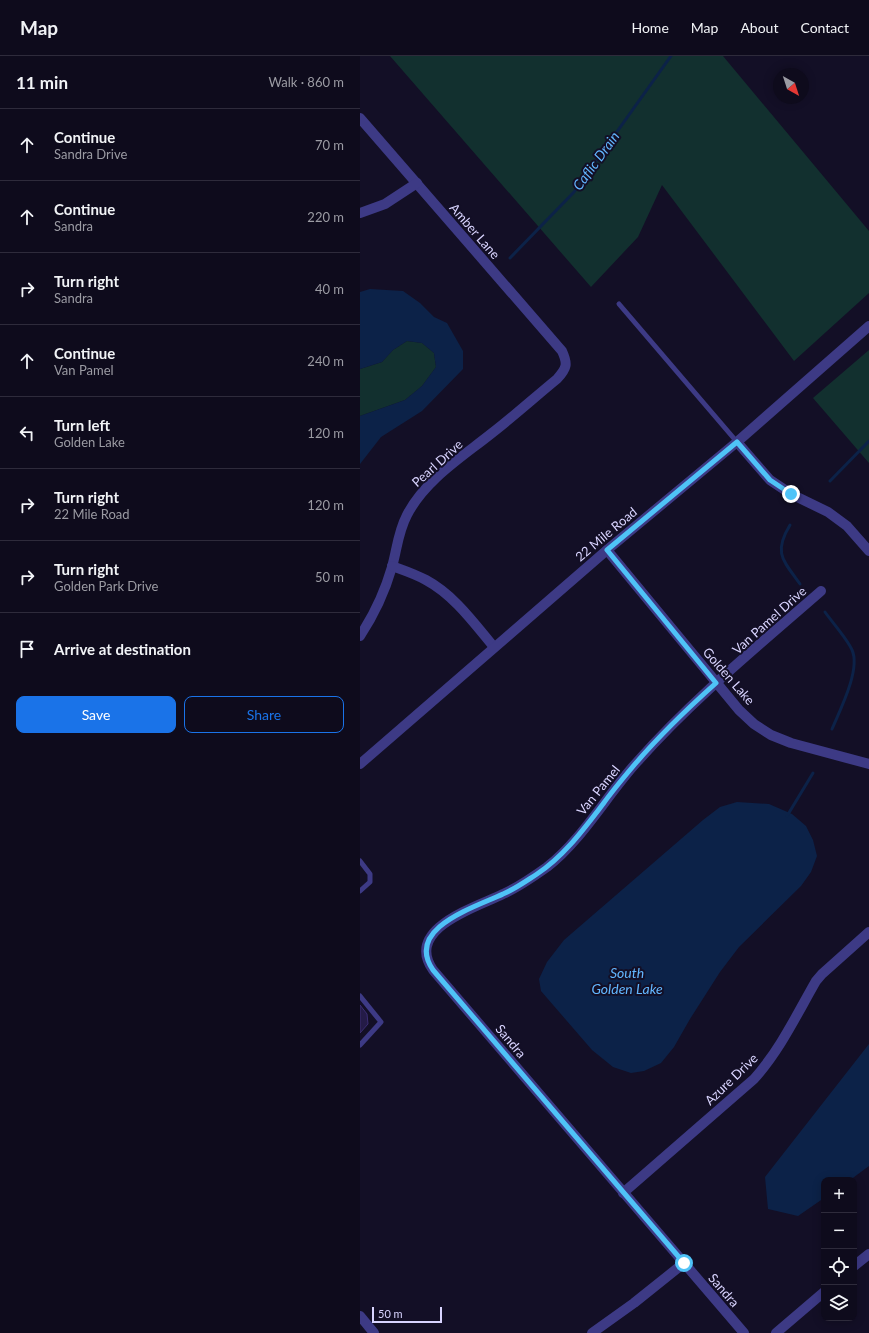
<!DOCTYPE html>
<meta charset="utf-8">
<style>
:root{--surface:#0e0b1c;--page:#171425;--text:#f1f3f6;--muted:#9b9ba3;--line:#2e2b3b;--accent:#1a73e8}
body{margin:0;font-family:Lato,sans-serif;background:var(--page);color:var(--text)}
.controls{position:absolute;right:12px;bottom:12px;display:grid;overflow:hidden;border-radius:8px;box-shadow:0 2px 10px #0003}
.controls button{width:36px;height:36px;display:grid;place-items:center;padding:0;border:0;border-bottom:1px solid var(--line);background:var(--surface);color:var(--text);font:20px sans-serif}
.compass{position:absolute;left:413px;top:12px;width:36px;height:36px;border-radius:50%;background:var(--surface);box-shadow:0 2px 10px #0003;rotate:141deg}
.scale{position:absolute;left:12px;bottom:10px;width:70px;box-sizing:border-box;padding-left:4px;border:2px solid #d9d4ff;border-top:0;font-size:11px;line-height:14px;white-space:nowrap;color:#d9d4ff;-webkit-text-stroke:3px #130f26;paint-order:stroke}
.stop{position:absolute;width:12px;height:12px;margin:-9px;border:3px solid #4fc3f7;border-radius:50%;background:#fff}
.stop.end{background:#4fc3f7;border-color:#fff;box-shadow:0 1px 4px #0008}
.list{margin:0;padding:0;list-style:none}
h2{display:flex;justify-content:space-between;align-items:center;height:52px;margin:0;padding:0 16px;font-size:17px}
h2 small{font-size:13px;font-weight:400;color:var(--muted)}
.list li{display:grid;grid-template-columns:26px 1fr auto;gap:12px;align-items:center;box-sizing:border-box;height:72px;padding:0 16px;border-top:1px solid var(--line)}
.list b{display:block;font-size:15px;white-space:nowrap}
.list p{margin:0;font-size:13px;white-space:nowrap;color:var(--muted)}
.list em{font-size:13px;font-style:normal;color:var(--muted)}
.actions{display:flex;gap:8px;padding:12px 16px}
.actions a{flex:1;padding:9px 0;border:1px solid var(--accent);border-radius:8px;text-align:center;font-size:14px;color:var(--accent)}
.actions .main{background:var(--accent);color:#fff}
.icon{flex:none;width:22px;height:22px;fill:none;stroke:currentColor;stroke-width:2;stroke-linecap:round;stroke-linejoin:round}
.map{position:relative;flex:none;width:509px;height:1277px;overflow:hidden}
header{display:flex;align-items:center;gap:24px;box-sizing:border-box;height:56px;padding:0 20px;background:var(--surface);border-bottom:1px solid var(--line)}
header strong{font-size:19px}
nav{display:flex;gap:22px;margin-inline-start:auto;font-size:14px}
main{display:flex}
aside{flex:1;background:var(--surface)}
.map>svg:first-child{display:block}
.green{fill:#12302f}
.water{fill:#0c2248}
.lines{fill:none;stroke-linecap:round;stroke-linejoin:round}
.stream{stroke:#0c2248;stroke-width:3}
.building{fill:#241b47;stroke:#3b2d73}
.service{stroke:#3d3a85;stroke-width:5}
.minor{stroke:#3d3a85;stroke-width:10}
.tertiary{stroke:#3d3a85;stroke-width:10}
.route{stroke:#4fc3f7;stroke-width:5}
.labels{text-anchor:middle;stroke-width:4;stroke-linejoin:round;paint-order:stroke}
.street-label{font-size:13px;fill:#d9d4ff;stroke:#130f26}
.water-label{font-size:14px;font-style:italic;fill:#62b6ff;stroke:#130f26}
</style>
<header>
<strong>Map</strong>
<nav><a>Home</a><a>Map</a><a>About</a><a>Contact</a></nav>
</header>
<main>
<aside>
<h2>11 min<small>Walk · 860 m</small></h2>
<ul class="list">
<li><svg class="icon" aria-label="ahead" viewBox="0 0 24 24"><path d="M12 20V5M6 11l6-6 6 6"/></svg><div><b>Continue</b><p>Sandra Drive</p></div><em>70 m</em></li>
<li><svg class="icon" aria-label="ahead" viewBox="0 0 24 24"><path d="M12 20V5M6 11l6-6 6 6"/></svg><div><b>Continue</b><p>Sandra</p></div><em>220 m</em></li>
<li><svg class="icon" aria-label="right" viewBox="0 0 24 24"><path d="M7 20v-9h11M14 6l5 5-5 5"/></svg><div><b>Turn right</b><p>Sandra</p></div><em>40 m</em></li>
<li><svg class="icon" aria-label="ahead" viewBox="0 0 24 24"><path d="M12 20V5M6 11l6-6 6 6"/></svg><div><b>Continue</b><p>Van Pamel</p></div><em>240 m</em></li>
<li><svg class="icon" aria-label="left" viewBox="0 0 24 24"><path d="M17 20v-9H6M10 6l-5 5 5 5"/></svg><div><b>Turn left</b><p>Golden Lake</p></div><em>120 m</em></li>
<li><svg class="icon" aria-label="right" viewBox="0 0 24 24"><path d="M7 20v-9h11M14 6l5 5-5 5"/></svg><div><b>Turn right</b><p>22 Mile Road</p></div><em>120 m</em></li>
<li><svg class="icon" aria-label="right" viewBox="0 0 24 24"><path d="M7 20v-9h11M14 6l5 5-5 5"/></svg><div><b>Turn right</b><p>Golden Park Drive</p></div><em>50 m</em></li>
<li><svg class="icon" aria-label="arrive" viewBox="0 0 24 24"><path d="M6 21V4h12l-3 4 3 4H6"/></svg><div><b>Arrive at destination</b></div></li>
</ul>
<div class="actions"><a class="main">Save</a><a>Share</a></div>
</aside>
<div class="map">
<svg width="509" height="1277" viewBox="0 0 509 1277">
<rect width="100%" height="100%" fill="#130f26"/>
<g class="green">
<polygon points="30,0 363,0 509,175 509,237 434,305 302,129 278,181 231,231"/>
<polygon points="47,285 62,287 74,297 76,311 62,330 45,344 0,360 0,313 22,306 33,294"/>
<polygon points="509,294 509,407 453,342"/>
</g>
<g class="water">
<polygon points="10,233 43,235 60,247 74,261 87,267 103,295 103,313 62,355 21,381 0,408 0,360 45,344 62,330 76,311 74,297 62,287 47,285 33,294 22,306 0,313 0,236"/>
<polygon points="377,746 409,748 432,758 446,770 453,784 457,800 451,816 441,830 379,891 360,916 330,963 314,991 301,1007 284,1015 271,1017 253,1011 232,994 181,935 179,923 187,906 204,884 343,764 360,751"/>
<polygon points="509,988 509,1110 490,1124 464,1124 464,1142 438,1160 408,1153 405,1121"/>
</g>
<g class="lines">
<g class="stream">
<polyline points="150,202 214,136 311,0"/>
<polyline points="470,425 509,385"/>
<path d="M430,469C413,497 423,504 440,528"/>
<path d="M465,556C472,566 488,584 492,594C501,613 480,654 472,673"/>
<polyline points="427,760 453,717"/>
</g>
</g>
<polygon class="building" points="0,949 7,958 8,968 0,977"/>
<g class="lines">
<g class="service">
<polyline points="259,248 377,386"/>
<polyline points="0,805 10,818 10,826 0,835"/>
<polyline points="0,940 21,966 0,989"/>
</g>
<g class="minor">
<path d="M0,62L202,295C208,308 207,312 197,323C175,341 154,360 132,377C102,401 65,424 47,459C38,476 37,493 32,511C25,535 14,559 0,580"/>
<polyline points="0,157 25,148 57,127"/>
<polyline points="377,386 410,424 431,438 468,456 487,470 509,495"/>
<polyline points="247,494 379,654 394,668 411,679 431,687 509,708"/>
<path d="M32,510C43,514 55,518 66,524C94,539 114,567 134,591"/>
<path d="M263,1137L394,1023C420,994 437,958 456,925L462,918L509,876"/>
<polyline points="494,1210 509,1198"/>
<polyline points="232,1277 274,1247 324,1207"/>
<path d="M384,1277L73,914C44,872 117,851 143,838C159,831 173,821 187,811C222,784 247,739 277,706C333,643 398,590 461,535"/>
<polyline points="416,1277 464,1236"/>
</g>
<g class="tertiary">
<polyline points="0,708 247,494 377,386 509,270"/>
<polyline points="0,1260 14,1277"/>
</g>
</g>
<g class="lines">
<path class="route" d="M324,1207L73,914C44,872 116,851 143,838C155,833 166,825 177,818C204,800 223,774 243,748C253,734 264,721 275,708C300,679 328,652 356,627L247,494L377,386L410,424L431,438"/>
</g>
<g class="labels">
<g class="street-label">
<text transform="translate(115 175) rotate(49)" y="5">Amber Lane</text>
<text transform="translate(77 407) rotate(-42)" y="5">Pearl Drive</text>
<text transform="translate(246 478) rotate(-40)" y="5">22 Mile Road</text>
<text transform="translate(409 564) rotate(-42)" y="5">Van Pamel Drive</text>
<text transform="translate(369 620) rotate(49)" y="5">Golden Lake</text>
<text transform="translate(238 734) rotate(-51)" y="5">Van Pamel</text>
<text transform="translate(151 985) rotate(50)" y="5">Sandra</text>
<text transform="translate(371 1023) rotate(-44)" y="5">Azure Drive</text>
<text transform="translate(364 1234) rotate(49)" y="5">Sandra</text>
</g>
<g class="water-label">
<text transform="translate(236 105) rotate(-54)" y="5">Caflic Drain</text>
<text x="267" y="922">South<tspan x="267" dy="16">Golden Lake</tspan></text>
</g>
</g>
</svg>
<div class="controls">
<button>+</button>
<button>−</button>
<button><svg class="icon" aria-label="locate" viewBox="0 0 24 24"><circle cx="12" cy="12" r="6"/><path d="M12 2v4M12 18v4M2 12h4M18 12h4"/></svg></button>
<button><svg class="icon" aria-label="layers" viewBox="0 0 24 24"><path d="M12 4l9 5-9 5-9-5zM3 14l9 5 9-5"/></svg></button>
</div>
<svg class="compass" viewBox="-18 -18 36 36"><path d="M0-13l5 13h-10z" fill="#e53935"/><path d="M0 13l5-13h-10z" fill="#9b9ba3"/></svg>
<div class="scale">50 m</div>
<div class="stop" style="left:324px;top:1207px"></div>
<div class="stop end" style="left:431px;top:438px"></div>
</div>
</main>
